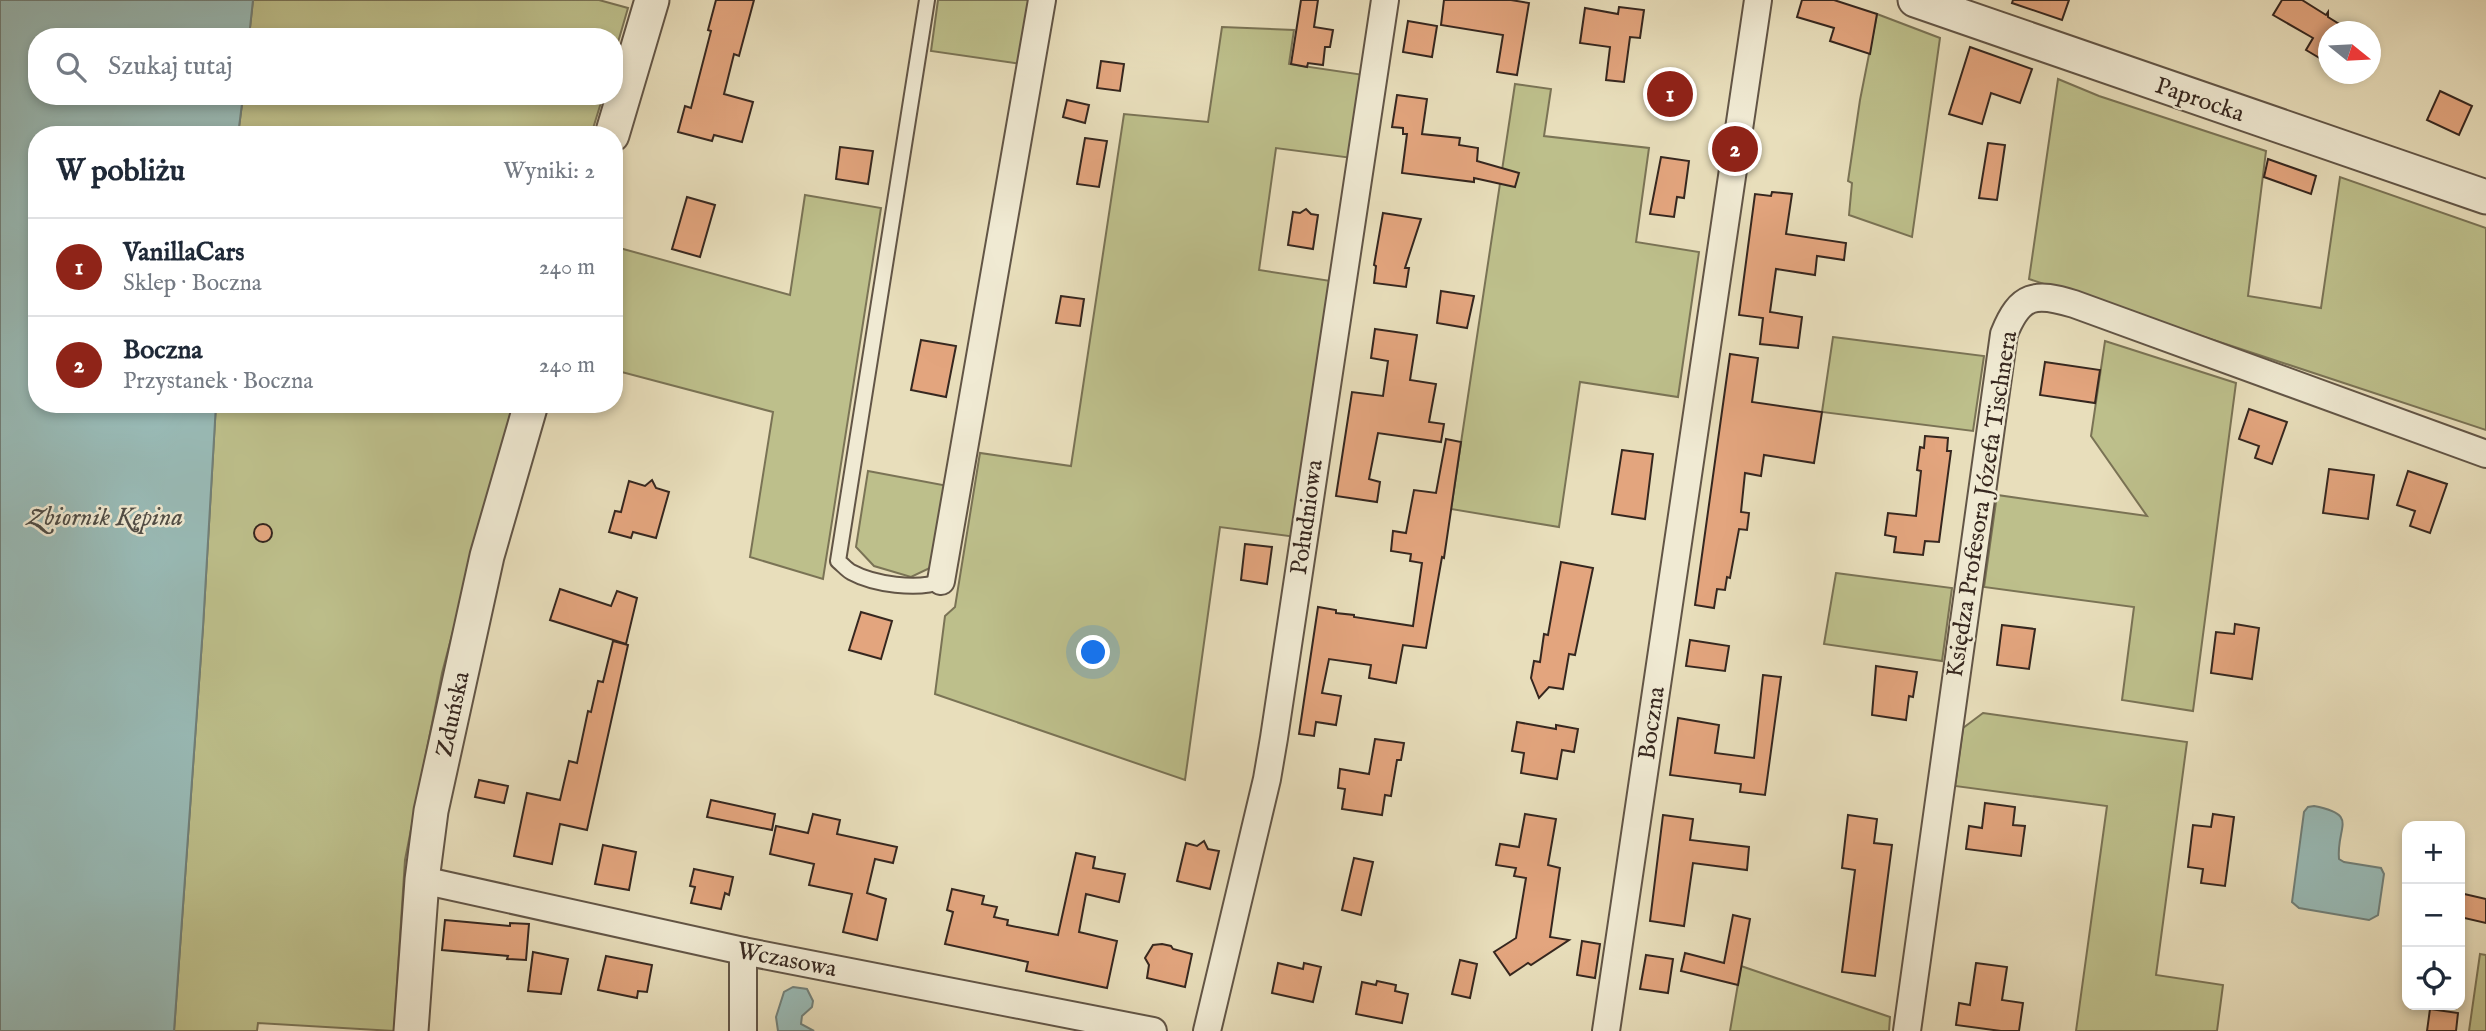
<!DOCTYPE html>
<html lang="pl">
<meta charset="utf-8">
<style>
:root{--surface:#fff;--page:#f6f6f7;--text:#1f2937;--muted:#747a83;--line:#e0e1e3;--accent:#8f2418}
body{margin:0;font-family:"IM FELL English",serif;background:var(--page);color:var(--text)}
.controls{position:absolute;right:21px;bottom:21px;display:grid;overflow:hidden;border-radius:14px;box-shadow:0 4px 10px #0003}
.controls button{width:63px;height:63px;display:grid;place-items:center;padding:0;border:0;border-bottom:2px solid var(--line);background:var(--surface);color:var(--text);font:35px sans-serif}
.compass{position:absolute;left:2318px;top:21px;width:63px;height:63px;border-radius:50%;background:var(--surface);box-shadow:0 4px 10px #0003;rotate:108deg}
.you{position:absolute;left:1094px;top:653px;width:24px;height:24px;margin:-18px;border:5px solid #fff;border-radius:50%;background:#1a73e8;box-shadow:0 0 0 10px #1a73e833}
.badge{display:grid;place-items:center;width:46px;height:46px;border-radius:50%;background:var(--accent);color:#fff;font-size:23px;font-weight:700}
.pin{position:absolute;translate:-50% -50%;border:4px solid #fff;box-shadow:0 2px 7px #0006}
.list{margin:0;padding:0;list-style:none}
h2{display:flex;justify-content:space-between;align-items:center;height:91px;margin:0;padding:0 28px;font-size:30px}
h2 small{font-size:23px;font-weight:400;color:var(--muted)}
.list li{display:grid;grid-template-columns:46px 1fr auto;gap:21px;align-items:center;box-sizing:border-box;height:98px;padding:0 28px;border-top:2px solid var(--line)}
.list b{display:block;font-size:26px;white-space:nowrap}
.list p{margin:0;font-size:23px;white-space:nowrap;color:var(--muted)}
.list em{font-size:23px;font-style:normal;color:var(--muted)}
.icon{flex:none;width:38px;height:38px;fill:none;stroke:currentColor;stroke-width:2;stroke-linecap:round;stroke-linejoin:round}
.map{position:relative;flex:none;width:2486px;height:1031px;overflow:hidden}
.search{position:absolute;background:var(--surface);box-shadow:0 4px 10px #0003;left:28px;top:28px;width:595px;height:77px;display:flex;align-items:center;gap:18px;box-sizing:border-box;padding:0 24px;border-radius:28px;color:var(--muted);font-size:26px}
.panel{position:absolute;background:var(--surface);box-shadow:0 4px 10px #0003;left:28px;top:126px;width:595px;height:287px;border-radius:28px}
.map>svg:first-child{display:block}
.green{fill:#bdbf8b;stroke:#7a7355;stroke-width:2}
.water{fill:#99bbb7;stroke:#71807a;stroke-width:2}
.building{fill:#e3a57e;stroke:#36271f;stroke-width:2}
.lines{fill:none;stroke-linecap:round;stroke-linejoin:round}
.service-casing{stroke:#625546;stroke-width:18}
.minor-casing{stroke:#625546;stroke-width:30}
.tertiary-casing{stroke:#625546;stroke-width:37}
.service{stroke:#f0ead3;stroke-width:14}
.minor{stroke:#f0ead3;stroke-width:26}
.tertiary{stroke:#f0ead3;stroke-width:33}
.labels{text-anchor:middle;stroke-width:5;stroke-linejoin:round;paint-order:stroke}
.street-label{font-size:24px;fill:#36271f;stroke:#f0ead3}
.water-label{font-size:26px;font-style:italic;fill:#4f4c45;stroke:#f0ead3}
</style>
<div class="map">
<svg width="2486" height="1031" viewBox="0 0 2486 1031">
<rect width="100%" height="100%" fill="#e8debb"/>
<filter id="stains"><feTurbulence type="fractalNoise" baseFrequency=".00286" numOctaves="4"/><feColorMatrix values="0 0 0 0 .2 0 0 0 0 .09 0 0 0 0 .02 0 0 0 .5 -.17"/></filter>
<radialGradient id="worn" r=".72"><stop offset=".6" stop-color="#630" stop-opacity="0"/><stop offset="1" stop-color="#630" stop-opacity=".3"/></radialGradient>
<g class="green">
<polygon points="253,0 599,0 628,8 614,56 614,37 249,37"/>
<polygon points="938,0 1032,0 1022,64 931,51"/>
<polygon points="1877,14 1940,38 1912,237 1849,215 1852,183 1848,181 1860,100"/>
<polygon points="1222,27 1294,30 1289,64 1364,75 1352,158 1276,148 1259,270 1331,281 1296,537 1220,527 1185,780 935,694 945,616 955,607 980,453 1071,466 1124,114 1208,122"/>
<polygon points="2058,79 2099,96 2266,151 2248,296 2321,308 2340,177 2486,228 2486,430 2029,279"/>
<polygon points="1515,84 1551,89 1544,136 1649,148 1636,242 1699,252 1678,397 1580,382 1559,527 1451,509"/>
<polygon points="243,96 603,96 591,135 238,135"/>
<polygon points="805,195 881,208 823,579 750,557 773,412 614,370 614,255 616,247 790,295"/>
<polygon points="1833,337 1984,356 1973,431 1822,412"/>
<polygon points="2105,341 2236,383 2193,711 2122,700 2134,607 1984,587 1997,495 2147,516 2091,436"/>
<polygon points="216,404 513,404 442,673 405,860 394,1031 258,1023 257,1031 174,1031 203,627"/>
<polygon points="868,471 948,486 934,566 911,577 874,566 856,547"/>
<polygon points="1836,573 1952,588 1942,661 1824,644"/>
<polygon points="1983,713 2187,742 2156,975 2223,985 2217,1031 2076,1031 2107,806 1955,786 1963,728"/>
<polygon points="2480,954 2486,955 2486,1031 2469,1031"/>
<polygon points="1741,966 1890,1017 1889,1031 1730,1031"/>
</g>
<g class="water">
<polygon points="0,0 253,0 249,37 37,37 37,96 243,96 238,135 37,135 37,404 216,404 203,627 174,1031 0,1031"/>
<path d="M2314,806C2360,815 2336,826 2339,859L2344,862L2381,868L2384,874L2378,915L2369,920L2299,908L2292,902L2304,812L2308,807Z"/>
<polygon points="793,987 807,989 813,1001 812,1007 802,1016 801,1024 814,1031 778,1031 776,1017 784,992"/>
</g>
<g class="building">
<polygon points="716,0 754,0 739,56 734,54 724,94 753,102 742,142 714,135 712,141 678,132 685,106 691,108 711,31 708,30"/>
<polygon points="1301,0 1318,0 1314,27 1333,30 1330,47 1325,47 1323,65 1308,63 1307,67 1291,64"/>
<polygon points="1444,0 1511,0 1529,3 1517,75 1497,72 1503,35 1441,25"/>
<polygon points="1802,0 1834,0 1877,14 1870,54 1830,41 1834,28 1797,17"/>
<polygon points="2013,0 2069,0 2062,20 2012,3"/>
<polygon points="2282,0 2302,0 2326,15 2328,12 2328,17 2352,32 2328,32 2328,63 2306,50 2313,38 2273,15"/>
<polygon points="1619,7 1644,10 1640,38 1630,37 1624,82 1606,80 1610,47 1580,43 1585,8 1618,14"/>
<polygon points="1408,21 1437,26 1432,57 1403,52"/>
<polygon points="1970,47 2032,69 2020,103 1991,93 1982,124 1949,114"/>
<polygon points="1101,61 1124,64 1120,91 1097,88"/>
<polygon points="2440,91 2472,106 2459,135 2427,120"/>
<polygon points="1397,95 1427,99 1422,134 1460,138 1459,145 1478,148 1477,161 1519,173 1515,187 1474,178 1474,182 1402,173 1407,134 1403,134 1403,128 1392,127"/>
<polygon points="1067,100 1089,105 1085,123 1063,117"/>
<polygon points="1085,138 1107,141 1099,187 1077,184"/>
<polygon points="1988,143 2005,145 1997,200 1979,198"/>
<polygon points="840,147 873,151 868,184 836,179"/>
<polygon points="1661,157 1689,161 1684,198 1677,197 1674,217 1650,214"/>
<polygon points="2268,159 2316,176 2311,194 2264,177"/>
<polygon points="1772,192 1792,194 1786,234 1846,243 1844,260 1817,256 1815,275 1776,269 1770,312 1802,317 1798,348 1760,344 1763,318 1739,315 1755,194 1771,196"/>
<polygon points="687,197 715,205 700,257 672,249"/>
<polygon points="1306,209 1311,214 1318,215 1313,249 1288,245 1293,212 1300,213"/>
<polygon points="1383,213 1421,219 1405,268 1409,268 1406,287 1374,283 1376,266 1374,265"/>
<polygon points="1441,291 1474,296 1467,328 1437,323"/>
<polygon points="1061,296 1084,299 1080,326 1056,323"/>
<polygon points="1375,329 1417,335 1410,380 1436,384 1429,422 1444,424 1441,442 1378,433 1369,479 1380,482 1377,502 1336,496 1352,392 1383,396 1388,361 1371,358"/>
<polygon points="921,340 956,346 946,397 911,390"/>
<polygon points="1730,354 1758,358 1752,402 1822,412 1814,463 1764,455 1761,476 1745,473 1741,512 1749,513 1747,530 1739,529 1730,578 1727,577 1725,590 1717,589 1714,608 1695,605"/>
<polygon points="2045,362 2100,370 2095,403 2040,395"/>
<polygon points="2249,409 2287,422 2272,464 2255,458 2259,446 2239,439"/>
<polygon points="1925,436 1948,438 1947,451 1951,451 1939,542 1925,541 1923,555 1894,552 1896,537 1885,535 1888,513 1916,516 1921,471 1917,470 1920,447 1924,448"/>
<polygon points="1446,439 1461,442 1444,558 1442,557 1426,648 1403,645 1396,683 1369,678 1371,665 1329,659 1322,693 1341,696 1336,725 1316,722 1314,736 1299,734 1318,607 1336,610 1336,613 1354,615 1354,617 1413,626 1422,563 1410,561 1411,554 1391,551 1393,531 1406,533 1414,490 1436,493"/>
<polygon points="1622,450 1653,454 1645,519 1612,514"/>
<polygon points="2329,469 2374,475 2368,519 2323,513"/>
<polygon points="2408,471 2447,484 2430,533 2410,526 2415,511 2397,505"/>
<polygon points="652,480 656,488 669,492 656,538 633,532 631,538 609,532 615,511 621,512 629,481 645,486"/>
<circle cx="263" cy="533" r="9"/>
<polygon points="1245,544 1272,547 1267,584 1241,580"/>
<polygon points="1561,562 1593,568 1575,655 1569,654 1563,689 1549,687 1539,698 1531,678 1534,661 1540,662 1544,634 1548,635"/>
<polygon points="560,589 611,606 617,591 637,598 626,644 550,620"/>
<polygon points="861,612 892,621 881,659 849,650"/>
<polygon points="2235,624 2259,628 2252,679 2211,673 2216,632 2234,634"/>
<polygon points="2002,625 2035,629 2029,669 1997,665"/>
<polygon points="1690,640 1729,646 1725,671 1686,666"/>
<polygon points="613,641 628,645 587,830 560,824 552,864 514,856 527,793 560,800 569,761 577,763 588,711 591,712 598,681 603,682"/>
<polygon points="1876,666 1917,672 1913,697 1909,696 1906,720 1872,715"/>
<polygon points="1763,675 1781,677 1765,795 1740,792 1741,784 1670,775 1678,718 1719,725 1715,753 1754,758"/>
<polygon points="1517,722 1556,729 1556,725 1578,729 1574,752 1562,750 1557,779 1521,773 1524,753 1512,751"/>
<polygon points="1375,739 1404,743 1401,760 1397,760 1391,796 1385,795 1382,815 1342,809 1345,789 1338,788 1340,769 1369,774"/>
<polygon points="479,780 508,786 504,803 475,797"/>
<polygon points="711,800 775,814 772,830 707,817"/>
<polygon points="1985,803 2015,807 2013,825 2025,826 2021,856 1966,849 1969,826 1982,828"/>
<polygon points="813,814 840,820 837,834 897,847 893,863 875,859 867,893 886,899 877,940 843,932 852,894 809,885 814,864 770,854 776,826 808,833"/>
<polygon points="1525,814 1556,819 1548,865 1560,868 1550,937 1569,940 1531,965 1528,963 1510,975 1494,952 1516,938 1526,878 1514,876 1516,868 1496,865 1500,844 1519,847"/>
<polygon points="2213,814 2234,817 2225,886 2201,883 2203,869 2188,867 2193,825 2211,827"/>
<polygon points="1663,815 1693,819 1690,840 1749,847 1747,870 1693,863 1684,926 1650,921"/>
<polygon points="1848,815 1877,819 1874,843 1892,845 1875,976 1842,972 1855,870 1842,868"/>
<polygon points="1204,841 1208,849 1219,851 1210,889 1177,881 1186,843 1197,846"/>
<polygon points="603,845 636,852 629,890 595,884"/>
<polygon points="1076,853 1095,857 1093,868 1125,874 1119,902 1086,894 1079,932 1117,941 1107,988 1026,971 1028,962 945,944 953,912 947,910 952,889 984,896 982,904 997,907 994,917 1008,920 1007,925 1058,935"/>
<polygon points="1354,858 1373,862 1361,915 1342,910"/>
<polygon points="694,869 733,877 729,895 725,893 721,909 691,903 695,887 690,886"/>
<polygon points="2460,893 2486,899 2486,923 2460,917"/>
<polygon points="1733,915 1750,919 1738,985 1681,971 1685,953 1724,963"/>
<polygon points="445,920 510,926 510,923 529,924 526,960 507,959 508,956 442,950"/>
<polygon points="1582,941 1600,944 1595,978 1577,975"/>
<polygon points="1162,944 1171,946 1173,949 1192,954 1185,987 1147,978 1149,965 1145,958 1153,945"/>
<polygon points="533,952 568,959 561,994 528,991"/>
<polygon points="1646,955 1673,959 1668,993 1640,989"/>
<polygon points="606,956 652,965 647,992 638,991 637,998 598,990"/>
<polygon points="1460,960 1477,964 1470,998 1452,994"/>
<polygon points="1278,963 1303,969 1304,963 1321,967 1313,1002 1272,993"/>
<polygon points="1976,963 2007,967 2002,1000 2023,1003 2019,1031 2001,1031 1956,1025 1959,1003 1970,1005"/>
<polygon points="1377,981 1396,985 1395,991 1408,994 1402,1023 1356,1014 1362,982 1376,985"/>
<polygon points="2430,1009 2458,1013 2456,1031 2427,1031"/>
</g>
<g class="lines">
<g class="service-casing">
<path id="service" d="M927,0L838,561C842,564 847,570 851,572C873,584 918,591 941,581"/>
</g>
<g class="minor-casing">
<g id="minor">
<polyline points="941,581 1042,0"/>
<polyline points="422,880 743,951 1153,1031"/>
<polyline points="743,951 743,1031"/>
<polyline points="1207,1031 1267,779 1274,738 1385,0"/>
<polyline points="1606,1031 1758,0"/>
<path d="M1907,1031L2004,334C2020,294 2035,292 2074,304L2486,454"/>
</g>
</g>
<g class="tertiary-casing">
<g id="tertiary">
<polyline points="1915,0 2486,197"/>
<polyline points="612,135 652,0"/>
<polyline points="411,1031 422,880 431,811 487,556 531,404"/>
</g>
</g>
<use href="#service" class="service"/>
<use href="#minor" class="minor"/>
<use href="#tertiary" class="tertiary"/>
</g>
<g class="labels">
<g class="street-label">
<text transform="translate(2200 99) rotate(19)" y="8">Paprocka</text>
<text transform="translate(1981 504) rotate(-81)" y="8">Księdza Profesora Józefa Tischnera</text>
<text transform="translate(1306 517) rotate(-82)" y="8">Południowa</text>
<text transform="translate(452 714) rotate(-78)" y="8">Zduńska</text>
<text transform="translate(1651 723) rotate(-82)" y="8">Boczna</text>
<text transform="translate(787 959) rotate(11)" y="8">Wczasowa</text>
</g>
<g class="water-label">
<text x="105" y="525">Zbiornik Kępina</text>
</g>
</g>
<rect width="100%" height="100%" filter="url(#stains)"/>
<rect width="100%" height="100%" fill="url(#worn)"/>
</svg>
<div class="controls">
<button>+</button>
<button>−</button>
<button><svg class="icon" aria-label="locate" viewBox="0 0 24 24"><circle cx="12" cy="12" r="6"/><path d="M12 2v4M12 18v4M2 12h4M18 12h4"/></svg></button>
</div>
<svg class="compass" viewBox="-18 -18 36 36"><path d="M0-13l5 13h-10z" fill="#e53935"/><path d="M0 13l5-13h-10z" fill="#747a83"/></svg>
<div class="you"></div>
<div class="pin badge" style="left:1670px;top:94px">1</div>
<div class="pin badge" style="left:1735px;top:149px">2</div>
<div class="search"><svg class="icon" aria-label="search" viewBox="0 0 24 24"><circle cx="10" cy="10" r="6"/><path d="M15 15l6 6"/></svg>Szukaj tutaj</div>
<section class="panel">
<h2>W pobliżu<small>Wyniki: 2</small></h2>
<ul class="list">
<li><span class="badge">1</span><div><b>VanillaCars</b><p>Sklep · Boczna</p></div><em>240 m</em></li>
<li><span class="badge">2</span><div><b>Boczna</b><p>Przystanek · Boczna</p></div><em>240 m</em></li>
</ul>
</section>
</div>
